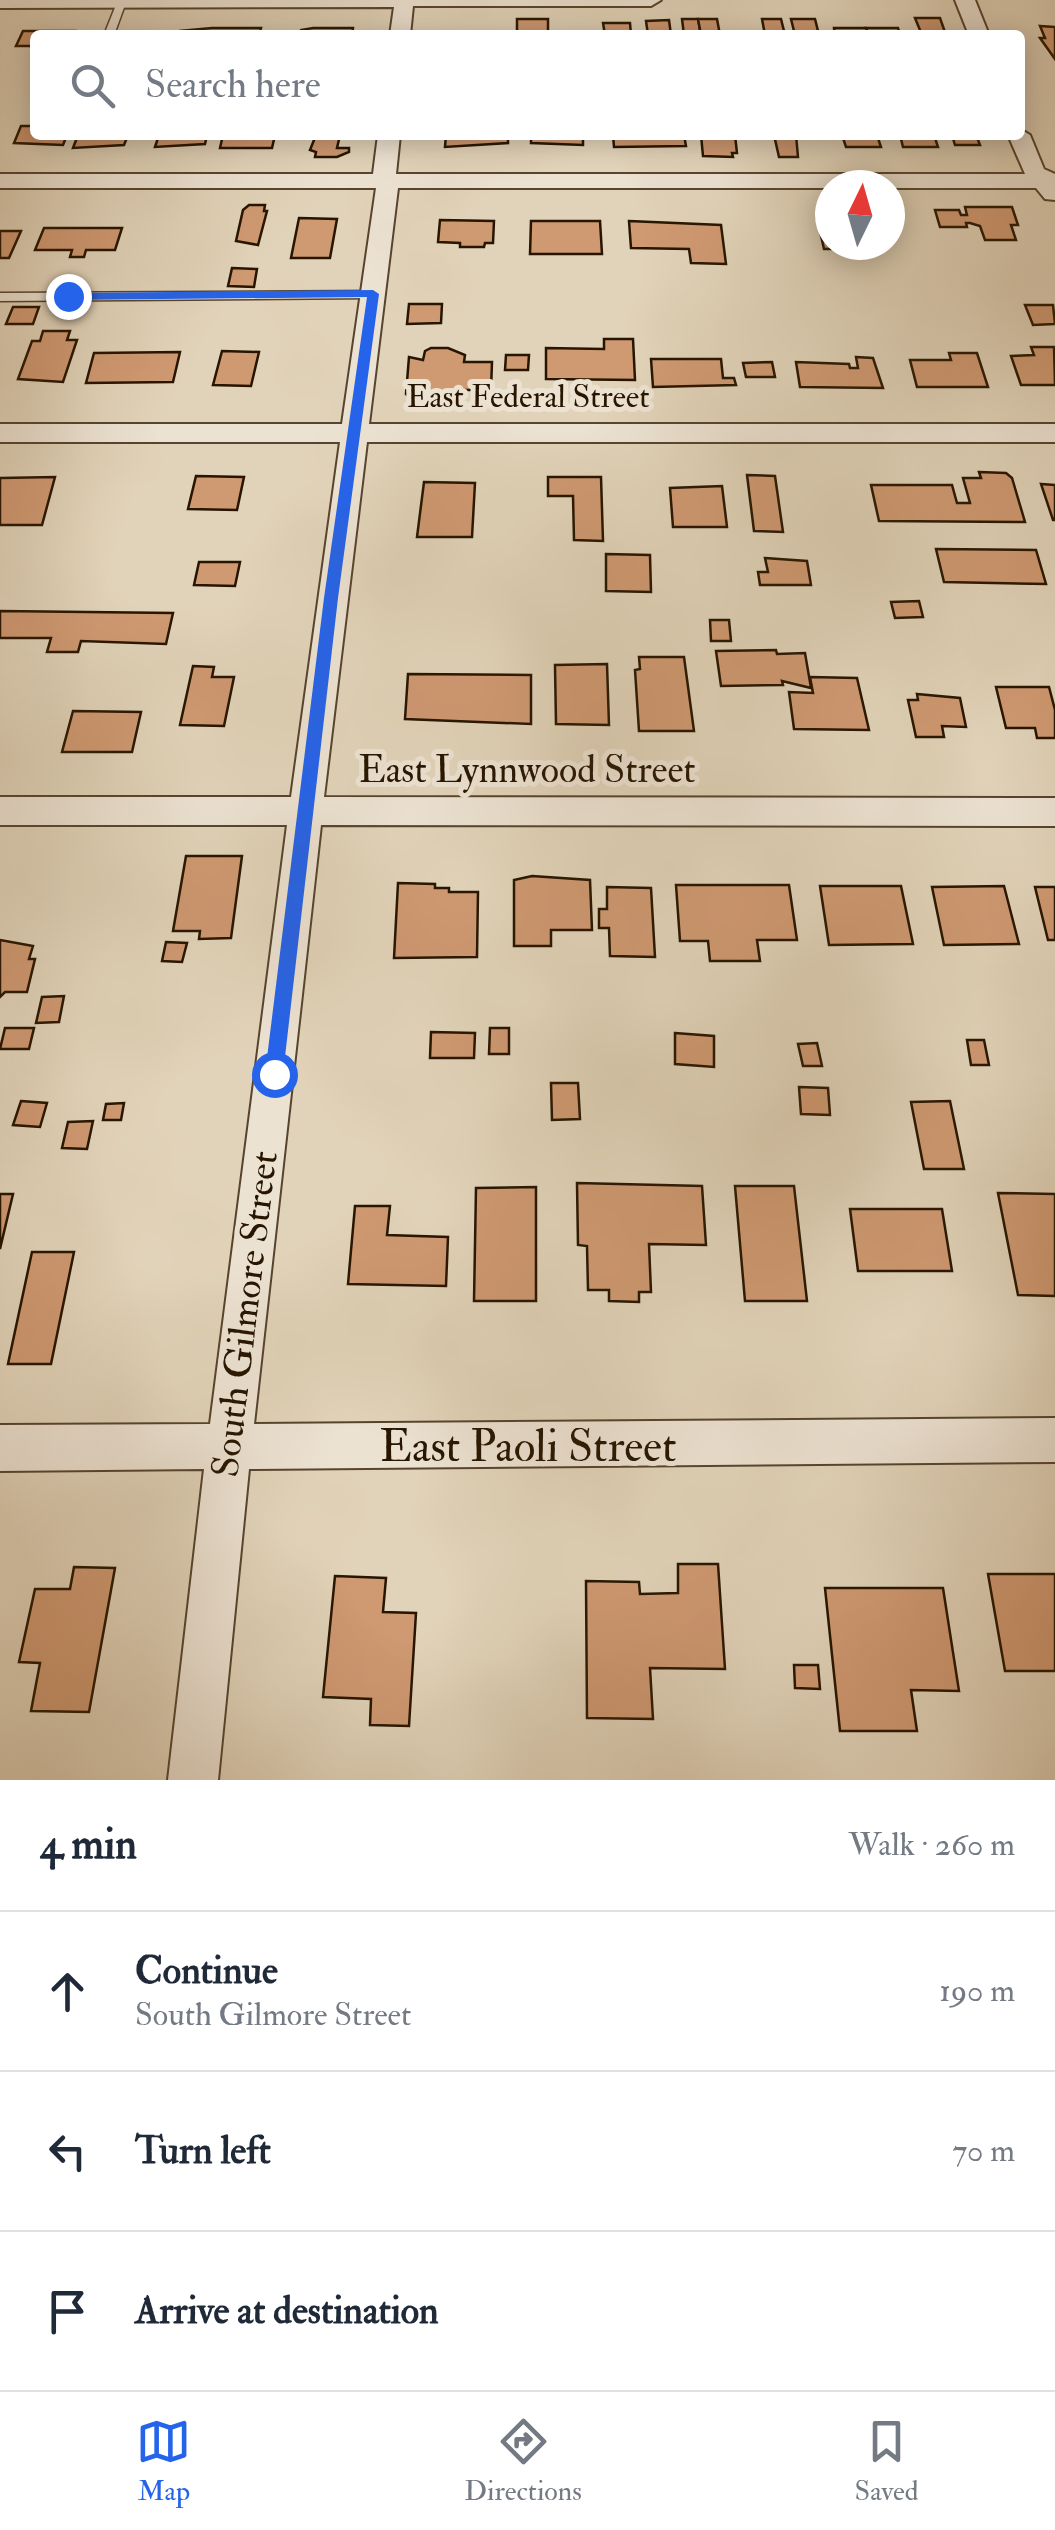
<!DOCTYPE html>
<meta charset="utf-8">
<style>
:root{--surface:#fff;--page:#f6f6f7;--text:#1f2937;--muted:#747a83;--line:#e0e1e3;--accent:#2563eb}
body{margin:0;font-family:"IM FELL Double Pica",serif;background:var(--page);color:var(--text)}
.compass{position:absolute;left:815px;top:170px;width:90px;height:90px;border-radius:50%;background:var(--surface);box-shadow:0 5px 25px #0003;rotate:5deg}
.stop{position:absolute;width:30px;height:30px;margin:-22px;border:8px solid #2563eb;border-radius:50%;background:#fff}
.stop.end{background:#2563eb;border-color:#fff;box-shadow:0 2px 10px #0008}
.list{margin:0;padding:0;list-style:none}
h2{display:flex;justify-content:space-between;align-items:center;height:130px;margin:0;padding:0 40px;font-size:42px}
h2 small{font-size:32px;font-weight:400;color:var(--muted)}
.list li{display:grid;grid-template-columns:65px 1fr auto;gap:30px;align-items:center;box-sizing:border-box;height:160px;padding:0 40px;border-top:2px solid var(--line)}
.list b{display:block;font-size:38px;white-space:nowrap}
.list p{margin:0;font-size:32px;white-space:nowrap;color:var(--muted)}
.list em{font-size:32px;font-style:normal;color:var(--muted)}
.icon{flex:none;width:55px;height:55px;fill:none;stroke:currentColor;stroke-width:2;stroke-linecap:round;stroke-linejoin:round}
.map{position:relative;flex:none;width:1055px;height:1780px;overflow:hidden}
.search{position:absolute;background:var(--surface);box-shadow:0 5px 25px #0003;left:30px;right:30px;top:30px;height:110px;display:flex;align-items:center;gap:25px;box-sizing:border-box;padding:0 35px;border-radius:10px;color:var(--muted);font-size:38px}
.sheet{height:610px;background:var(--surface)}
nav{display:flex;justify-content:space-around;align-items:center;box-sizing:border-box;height:140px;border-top:2px solid var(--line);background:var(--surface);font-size:28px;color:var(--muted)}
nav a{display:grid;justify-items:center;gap:5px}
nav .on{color:var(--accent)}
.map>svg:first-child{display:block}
.building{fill:#cf9972;stroke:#271500;stroke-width:2.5}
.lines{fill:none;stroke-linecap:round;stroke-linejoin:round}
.lane-casing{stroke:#56442e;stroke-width:3}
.street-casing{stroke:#56442e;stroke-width:4}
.lane{fill:#ece2d2;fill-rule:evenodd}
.street{fill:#ece2d2;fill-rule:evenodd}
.route{fill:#2563eb}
.labels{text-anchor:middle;stroke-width:10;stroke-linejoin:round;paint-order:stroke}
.far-street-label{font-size:32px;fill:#271500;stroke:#ece2d2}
.street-label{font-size:38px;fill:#271500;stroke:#ece2d2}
.near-street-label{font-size:45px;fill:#271500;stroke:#ece2d2}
</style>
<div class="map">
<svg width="1055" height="1780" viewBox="0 0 1055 1780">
<rect width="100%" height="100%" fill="#e1d3b9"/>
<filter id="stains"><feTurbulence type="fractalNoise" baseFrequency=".002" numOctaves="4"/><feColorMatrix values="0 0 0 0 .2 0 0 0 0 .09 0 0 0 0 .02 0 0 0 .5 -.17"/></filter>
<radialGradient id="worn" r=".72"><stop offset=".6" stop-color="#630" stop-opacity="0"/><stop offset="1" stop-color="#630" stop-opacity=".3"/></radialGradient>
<g class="building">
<polygon points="915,18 940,18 946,35 922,35"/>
<rect x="517" y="19" width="31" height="16"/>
<polygon points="682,19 698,19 701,35 684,35"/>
<polygon points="698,19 717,19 720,35 701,35"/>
<polygon points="762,19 781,19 785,35 765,35"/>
<polygon points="791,19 815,19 819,35 795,35"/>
<polygon points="669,20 671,35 648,35 646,21"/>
<polygon points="603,23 630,23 631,35 605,35"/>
<polygon points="1040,26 1055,27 1055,59 1040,38 1045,38"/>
<polygon points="212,28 261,28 259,35 179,35 180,31"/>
<polygon points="313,28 353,28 352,35 300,35 301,30"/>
<polygon points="834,28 866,28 869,35 835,35"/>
<polygon points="866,28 898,28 900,35 869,35"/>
<polygon points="23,31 75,31 73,35 35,35 35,46 16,46"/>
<polygon points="21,126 35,126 35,135 67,135 63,145 14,143"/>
<polygon points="78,135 128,135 124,145 73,148"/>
<polygon points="159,135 207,135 205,144 155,147"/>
<polygon points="223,135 275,135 272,148 220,148"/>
<polygon points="316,135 340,135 337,148 349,148 349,152 337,157 315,157 316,152 310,150"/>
<polygon points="446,135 508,135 508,143 445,147"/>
<polygon points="531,135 583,135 583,145 531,143"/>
<polygon points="613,135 684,135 686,146 614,147"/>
<polygon points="701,135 735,135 737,153 732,153 733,157 703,156"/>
<polygon points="774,135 796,135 798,157 779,157"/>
<polygon points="842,135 877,135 881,147 846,147"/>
<polygon points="900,135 934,135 938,147 903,147"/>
<polygon points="952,135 976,135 980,145 955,145"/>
<polygon points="249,205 265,205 264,211 267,211 258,245 236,241 243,210"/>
<polygon points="965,207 1012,207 1018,225 1011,225 1016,240 985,240 980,226 970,223 966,223 967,227 940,227 935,210 959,210 961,215 967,215"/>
<polygon points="299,218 337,219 330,258 291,258"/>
<polygon points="817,218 830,218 830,245 868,245 869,249 824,249"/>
<polygon points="440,220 494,221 493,243 485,243 484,247 460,247 460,243 438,242"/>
<polygon points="531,221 600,221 602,254 530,254"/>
<polygon points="629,221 721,225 726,264 691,263 689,249 631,248"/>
<polygon points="44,228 122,228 115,250 86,250 84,257 70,257 72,250 35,250"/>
<polygon points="0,231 21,231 9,258 0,258"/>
<polygon points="232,268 257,269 254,287 228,286"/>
<polygon points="409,304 442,304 441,323 407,324"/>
<polygon points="1025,305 1053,305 1055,324 1033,325"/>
<polygon points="13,307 39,307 33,324 6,324"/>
<polygon points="43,331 70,331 67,340 77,340 63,382 18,379 32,341 40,341"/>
<polygon points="604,339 633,339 635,380 546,379 546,348 604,349"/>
<polygon points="1031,347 1054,347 1055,385 1021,385 1011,356 1034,355"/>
<polygon points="431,348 448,348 465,355 464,362 492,362 491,390 455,390 455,394 409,397 406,394 409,357 423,360 425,351"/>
<polygon points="222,351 259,352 251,386 213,385"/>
<polygon points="180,352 173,382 86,383 94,353"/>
<polygon points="949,353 977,353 988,387 917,387 910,360 951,360"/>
<polygon points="506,355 529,355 528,370 505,370"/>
<polygon points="856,357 873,358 883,388 800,387 796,362 849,364 850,368 858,368"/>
<polygon points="651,359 721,359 723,378 734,378 736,385 653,387"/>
<polygon points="772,362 775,377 746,377 743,363"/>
<polygon points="979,472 1006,473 1012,478 1025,522 879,521 871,485 952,485 957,503 970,503 963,478 981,478"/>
<polygon points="747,475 775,476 783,532 754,531"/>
<polygon points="196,476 244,477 237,510 188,509"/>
<polygon points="55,477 42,525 0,525 0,478"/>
<polygon points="548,477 601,477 603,541 574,540 573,496 548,496"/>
<polygon points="424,482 475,483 472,537 417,537"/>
<polygon points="1041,484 1055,485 1055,520 1053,520"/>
<polygon points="722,486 727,527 673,527 670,488"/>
<polygon points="936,549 1036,550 1046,584 944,582"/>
<polygon points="606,554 650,555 651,592 606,591"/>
<polygon points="765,558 807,561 811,585 760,585 758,572 768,572"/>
<polygon points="199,562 240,562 235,586 194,585"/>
<polygon points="919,601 923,617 895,618 891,602"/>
<polygon points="0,611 173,613 166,644 81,641 78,652 47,652 51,638 0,638"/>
<polygon points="710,620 729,620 731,641 711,641"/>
<polygon points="776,650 777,654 805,653 811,688 782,681 783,685 721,686 716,651"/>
<polygon points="639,657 684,657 694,731 639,731 635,670 640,669"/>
<polygon points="607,664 609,725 556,724 555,665"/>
<polygon points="193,666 214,667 212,677 234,677 224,726 180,725"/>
<polygon points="408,674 531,675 531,724 405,719"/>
<polygon points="810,677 857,678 869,730 794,729 789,692 813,693"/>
<polygon points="996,687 1049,687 1055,710 1055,738 1037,738 1035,728 1006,728"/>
<polygon points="917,694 960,698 966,727 942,726 944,737 916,737 908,700 918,700"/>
<polygon points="73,711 141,712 132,752 62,752"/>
<polygon points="186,856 242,856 231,938 199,939 200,931 173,931"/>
<polygon points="532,876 590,880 592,930 551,930 551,946 514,946 514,880"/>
<polygon points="398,883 435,884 435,888 449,888 449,892 478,892 477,957 394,958"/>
<polygon points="676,885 789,885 797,940 757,940 760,961 710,961 708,941 680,941"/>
<polygon points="820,886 901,886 913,944 829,945"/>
<polygon points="1004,886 1019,944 944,945 932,887"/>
<polygon points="607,887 651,888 655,957 610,956 609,928 599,928 599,909 607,909"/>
<polygon points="1035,887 1055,887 1055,940 1048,940"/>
<polygon points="0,940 33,946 29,959 35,959 27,992 5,992 0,997"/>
<polygon points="166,942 187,943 182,962 162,961"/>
<polygon points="64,996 59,1022 36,1023 42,997"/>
<polygon points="5,1028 34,1028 29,1049 0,1049"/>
<polygon points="490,1028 509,1028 509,1054 489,1054"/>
<polygon points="431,1032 475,1033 474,1058 430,1058"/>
<polygon points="675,1033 714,1036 714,1067 675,1064"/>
<polygon points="967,1040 984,1040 989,1065 971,1065"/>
<polygon points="817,1043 822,1066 803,1066 798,1044"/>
<polygon points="551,1083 578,1083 580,1119 552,1120"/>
<polygon points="799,1087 828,1088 830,1115 801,1114"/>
<polygon points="21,1101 47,1103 40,1127 13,1125"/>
<polygon points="950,1101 964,1169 924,1169 911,1102"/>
<polygon points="124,1103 121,1120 103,1120 106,1104"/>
<polygon points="93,1121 87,1149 62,1148 68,1122"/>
<polygon points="577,1183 702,1186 706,1245 649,1244 651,1292 639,1292 639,1302 609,1301 609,1290 588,1290 587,1246 578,1245"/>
<polygon points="735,1186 794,1186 807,1301 745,1301"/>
<polygon points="536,1187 536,1301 474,1301 476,1188"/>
<polygon points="998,1193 1055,1194 1055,1296 1018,1295"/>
<polygon points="0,1194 13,1194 0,1249"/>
<polygon points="355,1206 390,1206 387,1235 448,1237 446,1286 348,1284"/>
<polygon points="850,1209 942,1209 952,1271 858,1271"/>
<polygon points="32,1252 74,1252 51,1364 8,1364"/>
<polygon points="678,1564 718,1564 725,1669 650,1668 653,1719 587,1718 586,1581 639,1582 640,1594 678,1593"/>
<polygon points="74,1567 115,1568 89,1712 31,1711 40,1663 19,1662 35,1589 70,1589"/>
<polygon points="988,1574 1055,1574 1055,1671 1005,1671"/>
<polygon points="335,1576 386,1578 383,1612 416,1613 409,1726 370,1725 371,1699 323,1697"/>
<polygon points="825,1588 943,1588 959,1691 911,1690 917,1731 840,1731"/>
<polygon points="794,1665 818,1665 820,1689 795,1688"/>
</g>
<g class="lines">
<g class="lane-casing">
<g id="lane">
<polygon points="118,0 126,2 114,35 104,35"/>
<polygon points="377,291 377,297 373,298 0,301 0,293"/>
</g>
</g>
<g class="street-casing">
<g id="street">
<polygon points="0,0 661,0 651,6 413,6 410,35 390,35 394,7 0,8"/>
<polygon points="955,0 975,0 989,35 969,35"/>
<polygon points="1020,129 1030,135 1044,169 1055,174 1055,200 1045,199 1036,188 398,188 369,424 1055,424 1055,442 367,442 324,797 1055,798 1055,826 321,825 254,1424 1055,1418 1055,1462 249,1469 218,1780 168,1780 204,1469 0,1471 0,1425 210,1424 287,825 0,825 0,797 291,797 340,442 0,442 0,424 342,424 376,188 0,188 0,174 373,174 378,135 400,135 396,174 1025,174 1008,135 1020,135"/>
</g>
</g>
<use href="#lane" class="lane"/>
<use href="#street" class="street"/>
</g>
<polygon class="route" points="373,290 379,294 338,598 283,1074 274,1083 265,1074 324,598 367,297 68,300 63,296 68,293"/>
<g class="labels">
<g class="far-street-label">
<text x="528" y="407">East Federal Street</text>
</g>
<g class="street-label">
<text x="527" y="782">East Lynnwood Street</text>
<text transform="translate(244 1314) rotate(-83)" y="13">South Gilmore Street</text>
</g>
<g class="near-street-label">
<text x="528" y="1461">East Paoli Street</text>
</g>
</g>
<rect width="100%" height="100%" filter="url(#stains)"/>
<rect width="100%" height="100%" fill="url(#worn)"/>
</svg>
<svg class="compass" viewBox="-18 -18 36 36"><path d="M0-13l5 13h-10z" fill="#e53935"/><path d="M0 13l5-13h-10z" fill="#747a83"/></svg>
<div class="stop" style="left:274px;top:1074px"></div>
<div class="stop end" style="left:68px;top:296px"></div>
<div class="search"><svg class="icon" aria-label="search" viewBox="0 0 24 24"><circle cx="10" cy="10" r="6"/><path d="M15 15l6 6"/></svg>Search here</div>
</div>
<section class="sheet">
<h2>4 min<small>Walk · 260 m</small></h2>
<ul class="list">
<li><svg class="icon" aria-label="ahead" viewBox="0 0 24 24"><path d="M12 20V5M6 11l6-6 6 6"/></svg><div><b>Continue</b><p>South Gilmore Street</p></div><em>190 m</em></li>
<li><svg class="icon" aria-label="left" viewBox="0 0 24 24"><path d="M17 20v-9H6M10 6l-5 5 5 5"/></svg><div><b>Turn left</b></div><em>70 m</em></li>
<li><svg class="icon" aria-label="arrive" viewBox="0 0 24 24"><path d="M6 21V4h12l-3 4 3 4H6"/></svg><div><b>Arrive at destination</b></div></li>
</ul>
</section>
<nav>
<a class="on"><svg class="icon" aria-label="map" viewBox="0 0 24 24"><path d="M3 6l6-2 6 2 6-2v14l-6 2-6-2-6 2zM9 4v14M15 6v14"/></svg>Map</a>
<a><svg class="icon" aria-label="directions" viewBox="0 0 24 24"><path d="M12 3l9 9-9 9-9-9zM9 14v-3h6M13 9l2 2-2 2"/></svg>Directions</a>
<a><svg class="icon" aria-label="saved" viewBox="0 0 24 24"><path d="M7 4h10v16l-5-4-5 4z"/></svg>Saved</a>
</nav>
